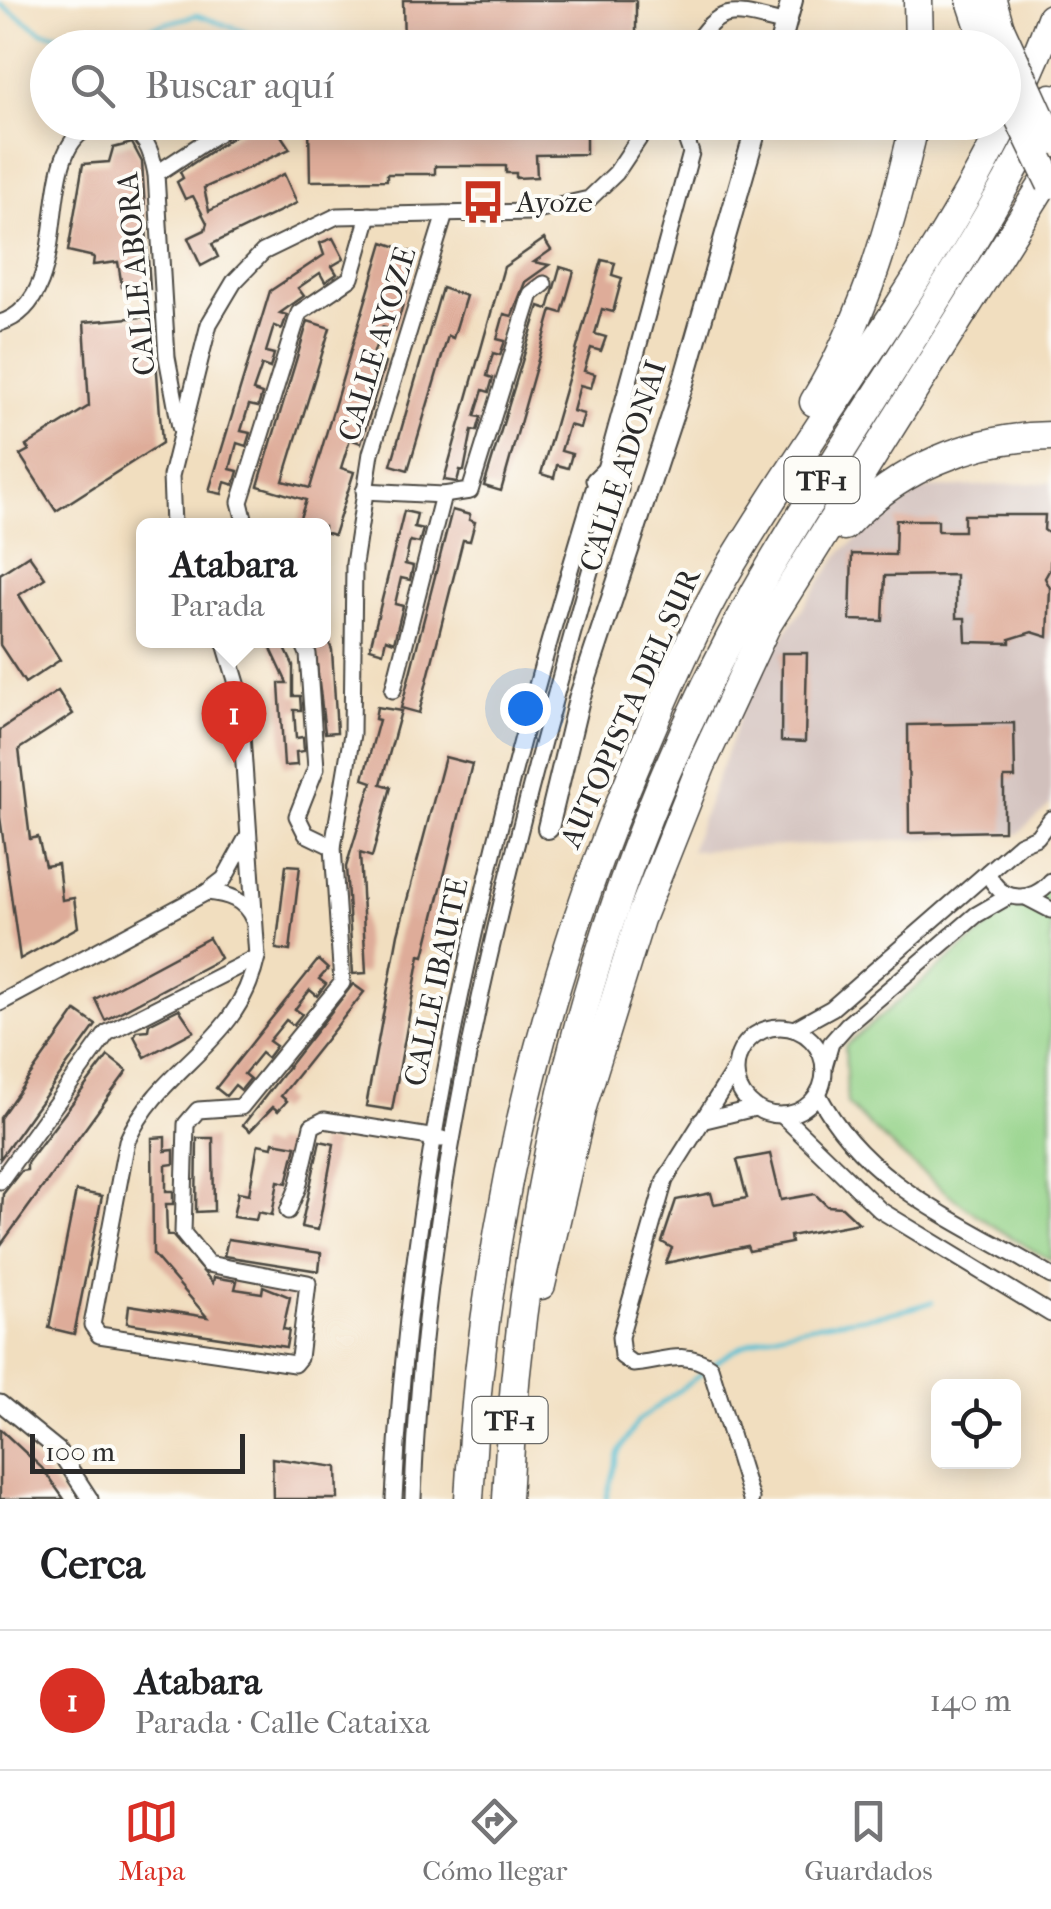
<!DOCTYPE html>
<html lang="es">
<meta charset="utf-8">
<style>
:root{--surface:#fff;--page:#f2f2f2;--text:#202124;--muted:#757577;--line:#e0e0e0;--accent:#d93025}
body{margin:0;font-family:"IM FELL French Canon",serif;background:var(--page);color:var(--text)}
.controls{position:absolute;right:30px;bottom:30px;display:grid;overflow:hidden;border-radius:15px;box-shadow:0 5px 25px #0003}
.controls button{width:90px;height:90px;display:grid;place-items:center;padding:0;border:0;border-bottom:2px solid var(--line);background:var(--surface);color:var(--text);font:50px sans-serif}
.scale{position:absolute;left:30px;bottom:25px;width:215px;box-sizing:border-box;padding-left:10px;border:5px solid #2b2b2b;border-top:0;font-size:28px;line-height:35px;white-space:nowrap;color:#2b2b2b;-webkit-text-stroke:8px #fdfcf7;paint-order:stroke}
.you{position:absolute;left:525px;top:708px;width:35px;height:35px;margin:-25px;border:8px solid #fff;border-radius:50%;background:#1a73e8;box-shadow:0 0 0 15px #1a73e833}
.badge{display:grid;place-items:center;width:65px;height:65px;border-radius:50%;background:var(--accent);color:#fff;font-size:32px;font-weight:700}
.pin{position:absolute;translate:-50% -82px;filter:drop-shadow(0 2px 5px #0008)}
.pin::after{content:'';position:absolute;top:52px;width:35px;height:30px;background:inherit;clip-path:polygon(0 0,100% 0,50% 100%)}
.popup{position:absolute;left:136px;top:518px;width:195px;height:130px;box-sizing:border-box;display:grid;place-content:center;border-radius:15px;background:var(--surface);filter:drop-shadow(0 2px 8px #0005);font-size:32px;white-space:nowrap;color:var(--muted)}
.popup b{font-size:38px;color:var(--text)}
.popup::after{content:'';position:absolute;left:50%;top:100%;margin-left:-20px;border:20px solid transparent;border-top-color:var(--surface)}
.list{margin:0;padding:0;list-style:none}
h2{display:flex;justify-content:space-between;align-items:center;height:130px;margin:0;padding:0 40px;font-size:42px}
h2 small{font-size:32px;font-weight:400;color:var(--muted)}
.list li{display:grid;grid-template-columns:65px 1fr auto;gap:30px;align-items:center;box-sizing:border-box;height:140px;padding:0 40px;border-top:2px solid var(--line)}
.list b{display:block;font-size:38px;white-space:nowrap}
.list p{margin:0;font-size:32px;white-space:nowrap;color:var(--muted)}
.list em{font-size:32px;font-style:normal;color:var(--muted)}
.icon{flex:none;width:55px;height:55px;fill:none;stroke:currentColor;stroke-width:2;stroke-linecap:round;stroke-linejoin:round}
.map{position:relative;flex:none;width:1051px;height:1499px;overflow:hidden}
.search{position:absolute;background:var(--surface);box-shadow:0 5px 25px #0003;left:30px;right:30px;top:30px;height:110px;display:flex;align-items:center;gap:25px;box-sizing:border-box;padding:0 35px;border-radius:55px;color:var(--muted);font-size:38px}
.sheet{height:270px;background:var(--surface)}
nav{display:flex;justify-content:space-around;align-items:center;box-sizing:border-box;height:140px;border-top:2px solid var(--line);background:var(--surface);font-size:28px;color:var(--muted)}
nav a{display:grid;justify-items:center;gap:5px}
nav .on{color:var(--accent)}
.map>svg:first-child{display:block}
.industrial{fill:#d1c0bc}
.green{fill:#93d287;stroke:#5f7e59;stroke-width:2.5}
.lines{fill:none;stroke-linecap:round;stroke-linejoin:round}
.stream{stroke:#56bfd3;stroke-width:4}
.building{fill:#deac99}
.street-casing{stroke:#494641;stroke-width:19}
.secondary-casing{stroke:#494641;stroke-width:24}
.highway-casing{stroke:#494641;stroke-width:31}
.street{stroke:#fff;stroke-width:15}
.secondary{stroke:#fff;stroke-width:20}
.highway{stroke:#fff;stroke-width:28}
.highway-bridge-casing{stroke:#494641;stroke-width:31;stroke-linecap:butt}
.highway-bridge{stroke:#fff;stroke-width:28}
.labels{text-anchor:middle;stroke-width:8;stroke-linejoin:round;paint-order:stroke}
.shield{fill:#fdfcf7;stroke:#6a6a68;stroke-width:2.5}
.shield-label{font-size:28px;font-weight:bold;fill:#2b2b2b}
.poi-label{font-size:30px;fill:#2b2b2b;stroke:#fdfcf7;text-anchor:start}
.street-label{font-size:30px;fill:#2b2b2b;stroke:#fdfcf7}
</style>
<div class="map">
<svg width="1051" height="1499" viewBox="0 0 1051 1499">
<rect width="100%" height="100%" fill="#fdfcf7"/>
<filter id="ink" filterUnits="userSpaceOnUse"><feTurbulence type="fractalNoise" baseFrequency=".01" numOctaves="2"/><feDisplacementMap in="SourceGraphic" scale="20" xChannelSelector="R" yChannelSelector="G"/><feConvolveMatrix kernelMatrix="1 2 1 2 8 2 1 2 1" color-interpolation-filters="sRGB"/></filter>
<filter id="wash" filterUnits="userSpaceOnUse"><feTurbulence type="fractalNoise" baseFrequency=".0048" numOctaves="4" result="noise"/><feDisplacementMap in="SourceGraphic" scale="40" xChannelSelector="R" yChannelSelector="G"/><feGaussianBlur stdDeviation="2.25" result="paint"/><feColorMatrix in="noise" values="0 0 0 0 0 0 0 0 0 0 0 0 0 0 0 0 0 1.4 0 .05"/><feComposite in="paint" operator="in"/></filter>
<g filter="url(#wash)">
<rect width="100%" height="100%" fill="#f1debf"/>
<polygon class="industrial" points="1051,482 1051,804 1018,834 690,851 755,676 842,551 922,489"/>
<path class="green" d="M1051,875V1260C973,1220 910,1165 847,1104L845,1046Z"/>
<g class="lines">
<g class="stream">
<polyline points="0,4 42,32 90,40"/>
<polyline points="122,35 197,15 290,48"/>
<polyline points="299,48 356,48"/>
<path d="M714,1364C774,1316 861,1327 932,1302"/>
<polyline points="606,1499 618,1453 638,1421 706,1370"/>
</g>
</g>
<g id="blocks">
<g class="building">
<polygon points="403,0 636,0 636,48 404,48"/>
<polygon points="272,122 290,149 204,188 209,211 284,174 297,203 212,244 218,257 201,266 188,238 205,230 207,223 193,196 185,199 177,182 183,178 180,172 243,130"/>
<polygon points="309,122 586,122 586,154 536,155 537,177 516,178 516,173 506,173 506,166 435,166 435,174 387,174 387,180 310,181"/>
<polygon points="132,143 142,162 150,289 122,287 118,262 93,265 94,257 68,251 83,164 109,162 113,148"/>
<polygon points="333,238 344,259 332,266 337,274 325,282 320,273 298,288 304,296 280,313 287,315 282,329 274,326 266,352 274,354 270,368 262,365 253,391 262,394 258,407 249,405 241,431 250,433 246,446 237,443 230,469 238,471 234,485 225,482 222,494 209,491 270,291 324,255 320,243"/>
<polygon points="544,239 551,250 534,262 549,265 525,282 512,316 504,314 497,339 505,341 500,355 493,353 487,376 493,378 489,392 483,390 475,416 481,417 477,431 472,430 464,471 460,470 457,482 444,480 504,267"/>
<polygon points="383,242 418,254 395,331 382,327 372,358 385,363 361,443 350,439 341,468 354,472 334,535 324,532 324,526 298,524 306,500 258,486 308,321 330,328 283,481 310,488"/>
<polygon points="602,260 615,263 612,275 622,278 613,312 602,309 595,334 606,337 601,351 591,348 584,371 595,374 591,388 580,385 573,411 584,414 580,428 569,425 561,451 572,454 568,468 557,465 554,478 541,474"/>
<polygon points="560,267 574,271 562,313 552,310 501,491 484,486 539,306 548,309"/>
<polygon points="442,288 466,296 453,338 448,336 408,470 391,465"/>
<polygon points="153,316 162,443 56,511 20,455 29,450 26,446 89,406 84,322"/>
<polygon points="452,510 470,515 469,520 475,522 470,541 463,540 419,713 401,708"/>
<polygon points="404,511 417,514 414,527 423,529 419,543 410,541 405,564 413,566 410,580 401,578 395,604 403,606 394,642 386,639 383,652 370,648"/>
<polygon points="964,515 1045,515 1044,530 1051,535 1050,569 1045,578 1050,588 1048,637 1032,632 1010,639 1010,643 966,642 965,618 956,618 956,575 885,576 883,621 850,620 852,554 895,555 896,520 938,520 938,531 964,531"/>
<polygon points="29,555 45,578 19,595 60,660 25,683 0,645 0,574"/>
<polygon points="267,640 281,640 293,665 293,696 300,696 301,710 294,710 296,738 303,737 304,751 296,752 297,765 284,766 279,683 287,683"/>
<polygon points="314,640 328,640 332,650 337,732 325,733"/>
<polygon points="782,653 807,653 805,742 781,741"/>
<polygon points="58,691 73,714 19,749 30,839 38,837 45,866 58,864 62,900 74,898 78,927 20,959 0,817 0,730"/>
<polygon points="377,707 401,711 381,784 391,787 372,857 360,853 366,973 353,974 346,867 372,782 363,779 379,720 375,719"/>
<polygon points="1014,723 1015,778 1004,778 1004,831 909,833 908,725"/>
<polygon points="445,757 472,764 424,956 420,955 392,1110 366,1106 398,934"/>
<polygon points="286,865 300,866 290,951 276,949"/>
<polygon points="209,938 220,958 216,961 105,1020 95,999"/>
<polygon points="318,960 328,969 319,979 326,984 317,996 310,990 295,1009 302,1014 293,1025 286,1020 269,1041 276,1046 267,1058 261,1053 244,1074 250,1079 241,1090 235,1085 226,1096 216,1088"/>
<polygon points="353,984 364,992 281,1096 287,1101 278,1111 273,1107 250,1131 243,1125"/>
<polygon points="179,1009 194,1031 145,1057 134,1036 137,1031 148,1030 149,1024"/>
<polygon points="76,1011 96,1025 0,1159 0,1118"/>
<polygon points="108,1056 127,1071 0,1246 3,1194 21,1171 27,1170 27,1163"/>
<polygon points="165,1137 165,1151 174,1150 174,1164 166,1165 166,1191 173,1191 173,1204 166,1204 167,1235 172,1235 213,1283 214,1277 219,1278 237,1281 235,1289 262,1293 263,1286 290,1297 283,1329 289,1330 286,1347 127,1323 129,1305 207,1317 153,1254 152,1138"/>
<polygon points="197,1138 213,1138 214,1211 196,1212"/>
<polygon points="320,1141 334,1144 318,1230 301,1227"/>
<polygon points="273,1142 296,1146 287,1183 278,1181 272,1215 258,1212 256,1220 233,1217 238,1192 249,1194 258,1144 272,1147"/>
<polygon points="770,1154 781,1200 815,1194 827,1206 842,1207 859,1223 790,1236 791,1243 749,1251 747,1246 666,1263 672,1248 662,1242 676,1200 711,1193 714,1204 747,1198 737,1160"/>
<polygon points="76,1191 102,1196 74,1334 49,1328"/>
<polygon points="228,1239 321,1253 319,1271 224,1256"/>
<polygon points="0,1429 42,1468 64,1499 0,1499"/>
<polygon points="272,1458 337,1467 338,1499 273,1499"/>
</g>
</g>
</g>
<g filter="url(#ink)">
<use href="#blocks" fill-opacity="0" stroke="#494641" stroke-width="2.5"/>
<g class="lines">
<g class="street-casing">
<g id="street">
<path d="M693,48C720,0 739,13 786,24"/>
<path d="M121,122C145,134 151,148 156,174L167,357L180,427"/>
<polyline points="156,174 235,122"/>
<path d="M0,323C75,300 35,165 82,132C87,128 96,125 103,122"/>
<polyline points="605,469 691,153 683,130 674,122"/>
<polyline points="364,491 443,495 470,491 531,294 544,284"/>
<polyline points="173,526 171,476 209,324 234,282 263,252 337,216 532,212 589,199 616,173 650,122"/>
<polyline points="246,526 240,502 299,313 351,278 369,215"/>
<path d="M224,640L239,690L257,957C238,1046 161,1064 127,1141L92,1325L99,1335L294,1364L299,1358L308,1283L208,1264L183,1233L186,1124L198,1110L241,1107L342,983L333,847L352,734L354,564L371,453L445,214"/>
<polyline points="302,640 308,654 316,768 297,816 306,834 333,847"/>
<polyline points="393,690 443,495"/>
<path d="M988,872C998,902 1032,905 1051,881"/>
<path d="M207,892C227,894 245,899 253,919"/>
<polyline points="1028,898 1051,910"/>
<polyline points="0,1003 207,892 224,879 246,839"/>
<circle cx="780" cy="1071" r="44"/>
<polyline points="794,1029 832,1008 1020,844 1037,837 1051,819"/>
<polyline points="824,1067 831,1043 847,1025 976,915 1009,896"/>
<path d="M735,1069L665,1180L620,1337L622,1356L633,1364C660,1362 687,1349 710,1367L751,1499"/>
<path d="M818,1094C867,1188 966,1224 1051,1276"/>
<polyline points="782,1115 880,1210 1051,1314"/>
<polyline points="701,1121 755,1108"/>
<polyline points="0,1181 107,1033 257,957"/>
<polyline points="288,1211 298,1187 312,1126 324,1120 442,1139"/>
<polyline points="0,1403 58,1450 90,1499"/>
<path d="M394,1499C409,1153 494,819 594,489"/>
<path d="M413,1499C424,1156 518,825 611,497L620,489L618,475L605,469L594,480L600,495L611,497"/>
</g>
</g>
<g class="secondary-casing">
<g id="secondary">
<polyline points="779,48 792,0"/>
<polyline points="548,828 579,699 684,380 758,122"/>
</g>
</g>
<g class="highway-casing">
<g id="highway">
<polyline points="918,0 919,48"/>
<polyline points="971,0 987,48"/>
<polyline points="992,0 1000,28"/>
<path d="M814,402C866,317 893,218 915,122"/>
<path d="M844,526C897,469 972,437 1051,436"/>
<polyline points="541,1285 582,1107 640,919 701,766 766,626 1051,172"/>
<path d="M469,1499C482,1242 537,997 638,760C666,694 695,625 732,563C840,384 978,215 1051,18"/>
<path d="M507,1499C521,1182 598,869 756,591C851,425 966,271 1051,98"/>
</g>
</g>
<use href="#street" class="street"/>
<use href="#secondary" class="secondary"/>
<use href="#highway" class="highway"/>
<g class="highway-bridge-casing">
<g id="highway-bridge">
<polyline points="1000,28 1051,140"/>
<polyline points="1004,87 1051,184"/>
</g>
</g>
<use href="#highway-bridge" class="highway-bridge"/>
</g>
</g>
<defs>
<g id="bus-bare" transform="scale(3.45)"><path d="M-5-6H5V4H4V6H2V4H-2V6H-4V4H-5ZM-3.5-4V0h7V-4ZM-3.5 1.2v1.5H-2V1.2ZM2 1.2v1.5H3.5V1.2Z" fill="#c8321e" stroke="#fdfcf7" stroke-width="2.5" paint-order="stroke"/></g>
</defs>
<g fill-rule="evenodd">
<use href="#bus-bare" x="483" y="202"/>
</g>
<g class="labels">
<g class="shield">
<rect x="784.5" y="457" width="75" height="46" rx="8"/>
<rect x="472.5" y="1397" width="75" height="46" rx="8"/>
</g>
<g class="shield-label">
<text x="822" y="490">TF-1</text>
<text x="510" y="1430">TF-1</text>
</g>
<g class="poi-label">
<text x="516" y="212">Ayoze</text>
</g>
<g class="street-label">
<text transform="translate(136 274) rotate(-95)" y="10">CALLE ABORA</text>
<text transform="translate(377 344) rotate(-73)" y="10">CALLE AYOZE</text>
<text transform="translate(623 466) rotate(-72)" y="10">CALLE ADONAI</text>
<text transform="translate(630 708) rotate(-66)" y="10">AUTOPISTA DEL SUR</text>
<text transform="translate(436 982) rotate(-78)" y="10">CALLE IBAUTE</text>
</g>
</g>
</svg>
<div class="controls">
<button><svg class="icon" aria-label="locate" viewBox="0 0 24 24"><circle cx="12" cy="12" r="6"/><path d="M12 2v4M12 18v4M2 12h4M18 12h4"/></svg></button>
</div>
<div class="scale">100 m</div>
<div class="you"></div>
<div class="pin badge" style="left:234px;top:763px">1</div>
<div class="popup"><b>Atabara</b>Parada</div>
<div class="search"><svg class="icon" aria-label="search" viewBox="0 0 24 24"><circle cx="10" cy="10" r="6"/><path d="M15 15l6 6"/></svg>Buscar aquí</div>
</div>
<section class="sheet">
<h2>Cerca<small></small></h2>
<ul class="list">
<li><span class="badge">1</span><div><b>Atabara</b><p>Parada · Calle Cataixa</p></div><em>140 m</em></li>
</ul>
</section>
<nav>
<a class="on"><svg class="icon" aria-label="map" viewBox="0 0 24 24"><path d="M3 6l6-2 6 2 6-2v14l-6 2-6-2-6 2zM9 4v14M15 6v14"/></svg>Mapa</a>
<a><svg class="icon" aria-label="directions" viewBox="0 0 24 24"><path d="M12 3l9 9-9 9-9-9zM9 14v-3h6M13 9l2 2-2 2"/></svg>Cómo llegar</a>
<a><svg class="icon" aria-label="saved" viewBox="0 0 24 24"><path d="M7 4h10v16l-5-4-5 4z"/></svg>Guardados</a>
</nav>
